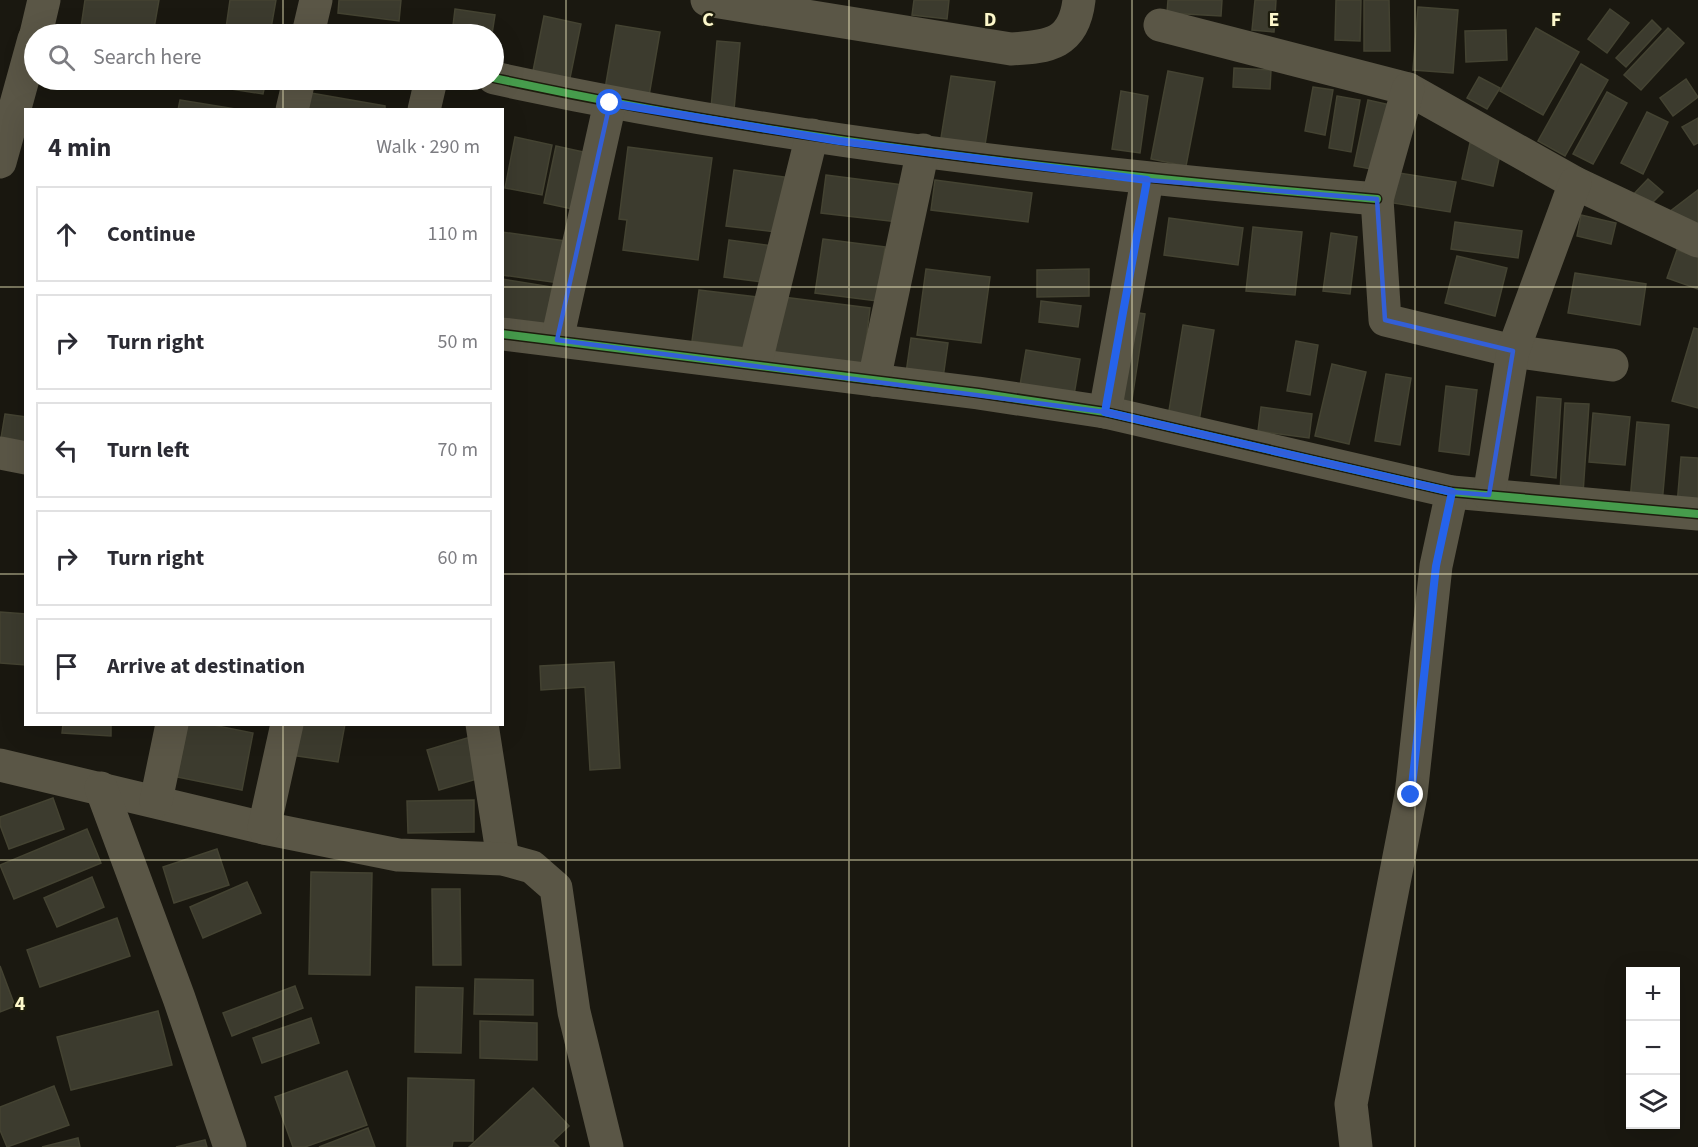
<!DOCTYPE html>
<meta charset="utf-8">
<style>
:root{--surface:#fff;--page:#f2f2f3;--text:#2b2b33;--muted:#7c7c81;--line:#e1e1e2}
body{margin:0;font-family:"Source Sans 3",sans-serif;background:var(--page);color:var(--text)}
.controls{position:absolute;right:18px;bottom:18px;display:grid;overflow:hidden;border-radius:0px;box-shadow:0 6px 24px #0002}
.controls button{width:54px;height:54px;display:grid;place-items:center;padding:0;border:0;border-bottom:2px solid var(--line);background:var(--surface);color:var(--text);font:30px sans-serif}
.stop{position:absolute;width:18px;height:18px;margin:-14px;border:4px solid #2563eb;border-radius:50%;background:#fff}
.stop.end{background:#2563eb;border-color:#fff;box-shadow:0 2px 6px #0008}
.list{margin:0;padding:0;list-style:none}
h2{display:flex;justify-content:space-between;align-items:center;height:78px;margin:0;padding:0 24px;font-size:26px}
h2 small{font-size:20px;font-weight:400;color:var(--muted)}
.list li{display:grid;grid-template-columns:39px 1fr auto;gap:18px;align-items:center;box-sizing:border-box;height:96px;margin:0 12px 12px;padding:0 12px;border:2px solid var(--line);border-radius:0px}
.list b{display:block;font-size:22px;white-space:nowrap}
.list em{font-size:20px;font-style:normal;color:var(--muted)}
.icon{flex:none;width:33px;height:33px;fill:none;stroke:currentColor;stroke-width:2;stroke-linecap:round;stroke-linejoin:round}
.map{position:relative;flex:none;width:1698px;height:1147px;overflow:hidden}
.search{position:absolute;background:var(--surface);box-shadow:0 6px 24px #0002;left:24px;top:24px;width:480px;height:66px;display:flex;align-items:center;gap:15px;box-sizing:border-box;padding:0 21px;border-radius:33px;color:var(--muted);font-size:22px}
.panel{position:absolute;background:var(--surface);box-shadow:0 6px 24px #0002;left:24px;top:108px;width:480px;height:618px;border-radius:0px}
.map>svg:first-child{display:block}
.building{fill:#3c3b2e;stroke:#444332;stroke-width:1.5}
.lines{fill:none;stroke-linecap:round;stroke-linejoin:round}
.minor{stroke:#5a5646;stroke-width:33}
.cycleway-casing{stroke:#1d1c0d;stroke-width:11}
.cycleway{stroke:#469c4c;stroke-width:8}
.route{stroke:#2563eb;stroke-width:8}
.marked{fill:none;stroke:#335fd7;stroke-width:4.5;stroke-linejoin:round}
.grid{fill:none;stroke:#fdf8cb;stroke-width:1.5;stroke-opacity:0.55}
.grid-label{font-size:20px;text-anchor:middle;font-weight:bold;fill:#fdf8cb;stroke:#1d1c0d;stroke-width:4.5;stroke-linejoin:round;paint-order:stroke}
</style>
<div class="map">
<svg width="1698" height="1147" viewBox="0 0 1698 1147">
<rect width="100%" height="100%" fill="#1a1810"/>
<g class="building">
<polygon points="85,0 159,0 153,34 80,34"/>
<polygon points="230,0 276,0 270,34 226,28"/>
<polygon points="339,0 401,0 399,21 338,13"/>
<polygon points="914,0 949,0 947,19 912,15"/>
<polygon points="1168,0 1222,0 1221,16 1167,13"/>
<polygon points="1255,0 1276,0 1274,32 1252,30"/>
<polygon points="1336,0 1361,0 1360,41 1335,40"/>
<polygon points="1364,0 1389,0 1390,51 1364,51"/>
<polygon points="1418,7 1458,10 1453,73 1413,70"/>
<polygon points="455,9 495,15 492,34 452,34"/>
<polygon points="1610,9 1629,23 1607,53 1588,39"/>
<polygon points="544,16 581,24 569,83 532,76"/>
<polygon points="1652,20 1661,29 1626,67 1616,58"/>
<polygon points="616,25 660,32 649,96 605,89"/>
<polygon points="1536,28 1579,52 1543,115 1500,91"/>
<polygon points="1668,28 1684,43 1641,90 1624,75"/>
<polygon points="1506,30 1507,60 1466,62 1465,31"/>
<polygon points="717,41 740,43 734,110 711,108"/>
<polygon points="1581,64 1608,80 1565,156 1538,141"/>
<polygon points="1234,68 1271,70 1270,89 1233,87"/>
<polygon points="1168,71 1203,78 1186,166 1151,159"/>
<polygon points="951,76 995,82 985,145 941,138"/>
<polygon points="1479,77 1500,88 1487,109 1467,98"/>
<polygon points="1686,79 1698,97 1673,116 1660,98"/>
<polygon points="175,80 266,80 263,94"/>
<polygon points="1313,87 1333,90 1325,135 1305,131"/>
<polygon points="1121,91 1148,96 1140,153 1112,149"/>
<polygon points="1607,92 1627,103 1593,164 1573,154"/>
<polygon points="311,93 385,106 385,110 308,110"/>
<polygon points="1337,96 1360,100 1351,152 1329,148"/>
<polygon points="180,100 235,109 235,110 178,110"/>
<polygon points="1368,100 1395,106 1382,171 1354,166"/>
<polygon points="1647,112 1668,122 1643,174 1621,163"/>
<polygon points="1698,118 1698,143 1694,145 1682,127"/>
<polygon points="515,137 552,145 542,195 505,188"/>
<polygon points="1470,143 1501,150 1493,186 1462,179"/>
<polygon points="556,146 593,154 582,211 544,203"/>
<polygon points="628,147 712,158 698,260 623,250 627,220 619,219"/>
<polygon points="734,170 791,178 784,233 726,226"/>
<polygon points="1399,173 1456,182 1450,212 1393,203"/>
<polygon points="826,175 903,185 898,222 821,213"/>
<polygon points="1648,179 1663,192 1644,211 1630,198"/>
<polygon points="935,180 1032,193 1028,222 931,210"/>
<polygon points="1698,190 1698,224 1669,212"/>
<polygon points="1581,215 1616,223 1611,244 1577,236"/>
<polygon points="1169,218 1243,228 1238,265 1164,255"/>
<polygon points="1455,222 1522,231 1518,258 1451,249"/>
<polygon points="1253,227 1302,232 1295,295 1246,291"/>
<polygon points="502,232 572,242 566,284 502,275"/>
<polygon points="1331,233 1357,237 1350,294 1323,291"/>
<polygon points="823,239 885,247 877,301 815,293"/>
<polygon points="729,240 773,246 769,283 724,277"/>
<polygon points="1677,250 1698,257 1698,289 1667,278"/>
<polygon points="1457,256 1507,268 1495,316 1445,303"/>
<polygon points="926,269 990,277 981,343 917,335"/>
<polygon points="1089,269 1089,296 1037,297 1037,270"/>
<polygon points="1575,273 1646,284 1640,325 1568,313"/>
<polygon points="502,279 552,287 545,328 502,322"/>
<polygon points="699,290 757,297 749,348 692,341"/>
<polygon points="783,297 870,308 862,373 774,361"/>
<polygon points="1041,301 1081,306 1078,327 1039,322"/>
<polygon points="1125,311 1145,314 1130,413 1110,410"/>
<polygon points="1183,325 1214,330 1198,428 1167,423"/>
<polygon points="1694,328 1698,329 1698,408 1672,401"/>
<polygon points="911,338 948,343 943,378 906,373"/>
<polygon points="1296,341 1318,345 1310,395 1287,391"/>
<polygon points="1026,350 1080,359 1072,407 1018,397"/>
<polygon points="1332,364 1366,372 1349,444 1315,436"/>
<polygon points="1386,374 1411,378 1400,445 1375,441"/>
<polygon points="1446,386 1477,390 1469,455 1439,451"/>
<polygon points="1537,397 1561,399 1556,478 1531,475"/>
<polygon points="1565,403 1589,404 1583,494 1560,492"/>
<polygon points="1261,407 1312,414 1309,438 1258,431"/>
<polygon points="1593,413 1630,417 1625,465 1589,462"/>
<polygon points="5,414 26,417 26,448 0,444"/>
<polygon points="1637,422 1669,425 1662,504 1630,501"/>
<polygon points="1681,457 1698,458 1698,507 1677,505"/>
<polygon points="0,612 26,614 26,665 0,663"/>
<polygon points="614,662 620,768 590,770 585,687 541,690 540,666"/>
<polygon points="63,724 111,724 111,736 62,733"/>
<polygon points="188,724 208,724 253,733 242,790 177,777"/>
<polygon points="296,724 345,724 338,762 291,755"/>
<polygon points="474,736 487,776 439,790 427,750"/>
<polygon points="53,798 64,829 9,849 0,825 0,817"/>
<polygon points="474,800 474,832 408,833 407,801"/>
<polygon points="87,829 101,863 14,899 0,865"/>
<polygon points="217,849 229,885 174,903 163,867"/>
<polygon points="311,872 372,873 370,975 309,974"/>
<polygon points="92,877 104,907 57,927 44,898"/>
<polygon points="247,882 261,913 203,938 190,907"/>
<polygon points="432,889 460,889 461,965 433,965"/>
<polygon points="117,918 130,956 40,987 27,950"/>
<polygon points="0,966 15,1006 0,1012"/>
<polygon points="475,979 533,980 533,1015 474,1014"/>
<polygon points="295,986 303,1008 232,1036 223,1013"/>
<polygon points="416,987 463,988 461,1053 415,1052"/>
<polygon points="158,1011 172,1065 71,1090 57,1037"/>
<polygon points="311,1018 319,1043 262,1063 253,1038"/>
<polygon points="480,1021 537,1023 537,1060 480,1058"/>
<polygon points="347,1071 367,1125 305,1147 293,1147 275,1097"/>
<polygon points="408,1078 474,1080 473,1141 453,1141 452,1147 407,1147"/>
<polygon points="54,1086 69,1125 7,1147 0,1130 0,1107"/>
<polygon points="533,1088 569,1126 553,1141 559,1147 469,1147"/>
<polygon points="368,1128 375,1147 319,1147"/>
<polygon points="78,1138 80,1147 42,1147"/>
<polygon points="205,1140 207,1147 176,1147"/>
</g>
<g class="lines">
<g class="minor">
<path d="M707,0L1011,49C1049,47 1074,44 1079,0"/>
<polyline points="1160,25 1408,89 1575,183 1698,241"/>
<polyline points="36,34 44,0"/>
<polyline points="308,34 316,0"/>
<path d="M494,78C784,141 1081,174 1377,199"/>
<polyline points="1408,89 1377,199 1385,320 1513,351 1612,365"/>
<polyline points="292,110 299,80"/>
<polyline points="424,110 431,80"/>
<polyline points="0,162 34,39"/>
<polyline points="502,334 978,393 1105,412 1452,492 1698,514"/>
<polyline points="557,340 610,103"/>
<polyline points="755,365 812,135"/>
<polyline points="874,380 923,150"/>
<polyline points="1105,412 1147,180"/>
<polyline points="0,453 26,458"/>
<polyline points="1489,495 1513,351 1575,183"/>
<polyline points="482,724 503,859"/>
<polyline points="0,765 264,828 398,855 503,859 532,867 556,888 574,1012 607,1147"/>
<polyline points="101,788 179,998 230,1147"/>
<polyline points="156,801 172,724"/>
<polyline points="264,828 287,724"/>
<polyline points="1356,1147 1351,1104 1411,795 1436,566 1452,492"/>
</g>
<g class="cycleway-casing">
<g id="cycleway">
<path d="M494,78C784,141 1081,174 1377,199"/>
<polyline points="502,334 978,393 1105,412 1452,492 1698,514"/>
</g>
</g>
<use href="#cycleway" class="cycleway"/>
</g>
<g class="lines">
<polyline class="route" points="610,103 839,141 1147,180 1105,412 1452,492 1436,566 1411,795"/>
</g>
<path class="marked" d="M610,103L839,141L1147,180L1377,199L1385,320L1513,351L1489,495L1452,492L1105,412L557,340Z"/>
<path class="grid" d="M283,0V34M566,0V1147M849,0V1147M1132,0V1147M1415,0V1147M283,80V110M0,287H26M502,287H1698M0,574H26M502,574H1698M283,724V1147M0,860H1698"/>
<g class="grid-label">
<text x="708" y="26">C</text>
<text x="990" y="26">D</text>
<text x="1274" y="26">E</text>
<text x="1556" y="26">F</text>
<text x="20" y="1010">4</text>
</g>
</svg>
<div class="controls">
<button>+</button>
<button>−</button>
<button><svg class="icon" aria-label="layers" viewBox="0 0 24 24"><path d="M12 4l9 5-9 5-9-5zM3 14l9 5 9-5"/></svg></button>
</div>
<div class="stop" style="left:610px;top:103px"></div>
<div class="stop end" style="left:1411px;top:795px"></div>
<div class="search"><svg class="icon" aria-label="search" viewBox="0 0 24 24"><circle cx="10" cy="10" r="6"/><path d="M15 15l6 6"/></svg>Search here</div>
<section class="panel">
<h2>4 min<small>Walk · 290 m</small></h2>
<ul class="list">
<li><svg class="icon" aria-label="ahead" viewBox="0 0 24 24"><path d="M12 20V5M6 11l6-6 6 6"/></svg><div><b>Continue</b></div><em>110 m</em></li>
<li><svg class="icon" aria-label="right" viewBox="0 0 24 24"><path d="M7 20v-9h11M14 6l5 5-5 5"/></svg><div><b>Turn right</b></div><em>50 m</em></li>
<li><svg class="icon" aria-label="left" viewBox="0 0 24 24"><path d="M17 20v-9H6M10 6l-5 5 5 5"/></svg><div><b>Turn left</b></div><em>70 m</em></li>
<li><svg class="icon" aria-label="right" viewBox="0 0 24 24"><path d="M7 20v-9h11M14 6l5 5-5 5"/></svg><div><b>Turn right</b></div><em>60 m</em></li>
<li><svg class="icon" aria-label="arrive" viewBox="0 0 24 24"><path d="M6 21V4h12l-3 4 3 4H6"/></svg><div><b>Arrive at destination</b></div></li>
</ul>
</section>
</div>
